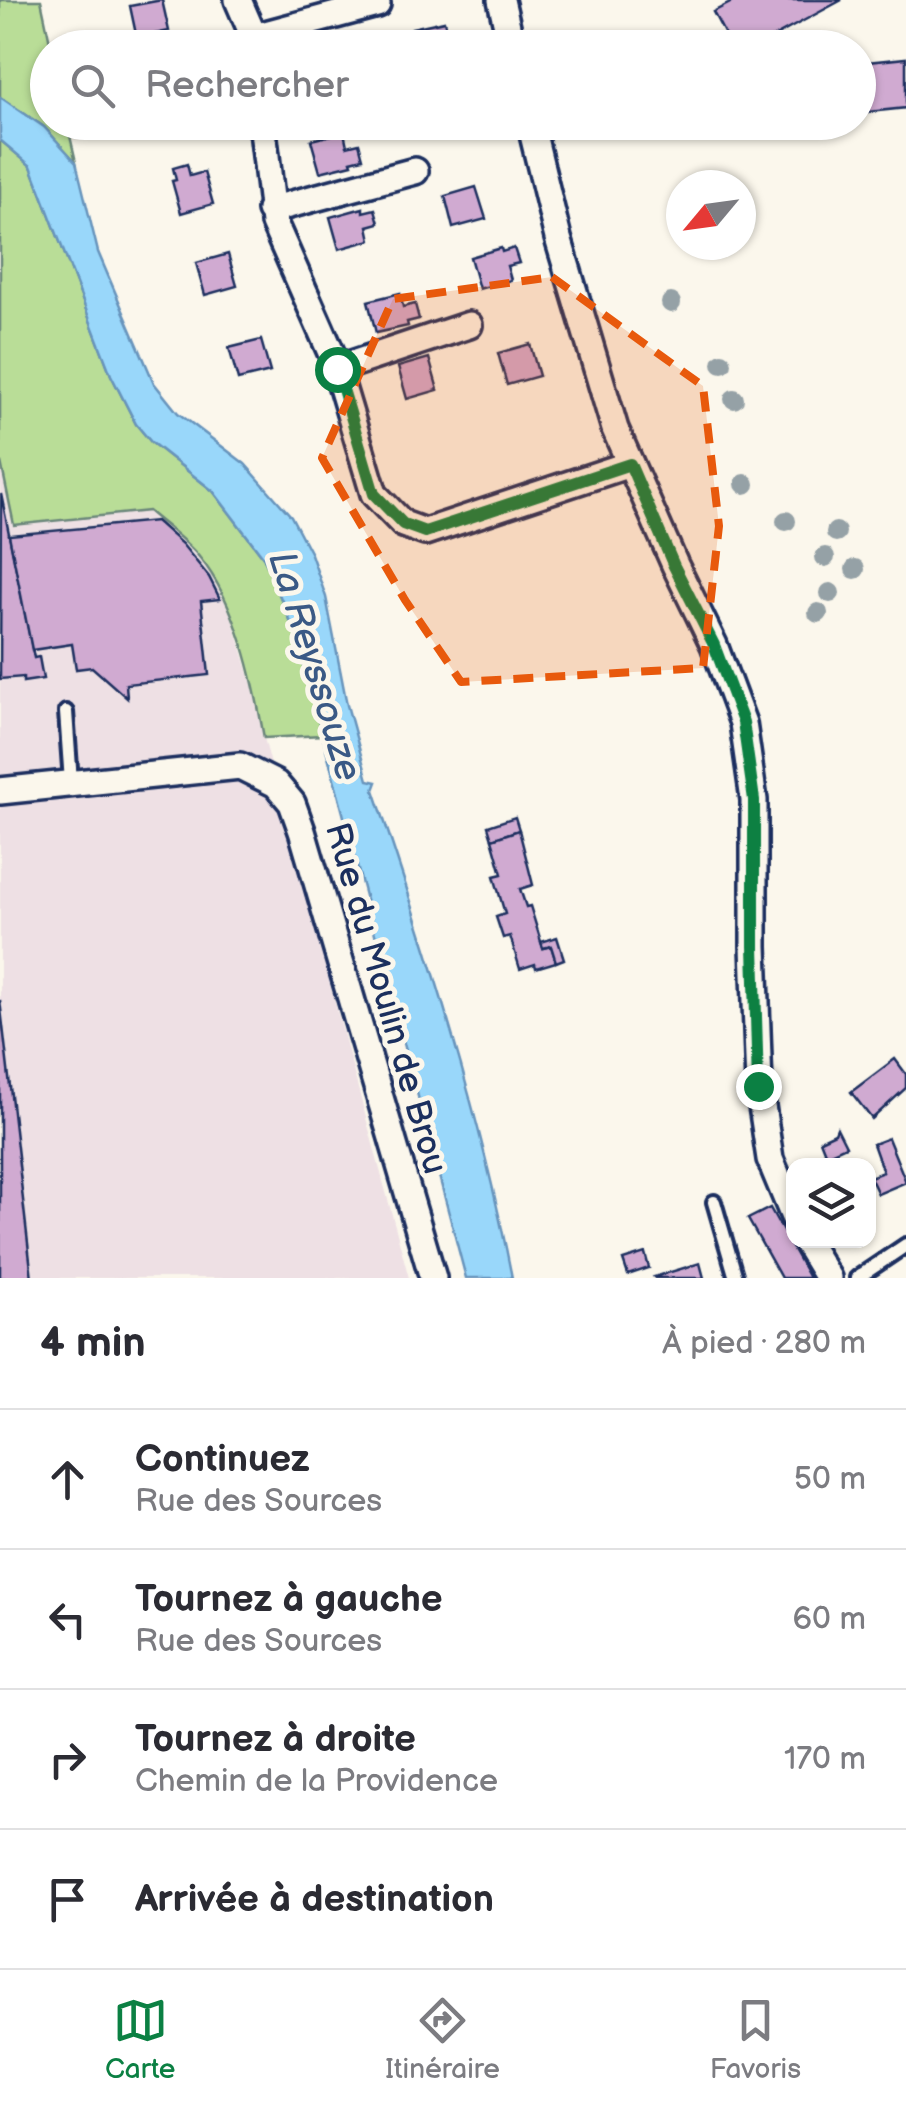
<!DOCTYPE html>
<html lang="fr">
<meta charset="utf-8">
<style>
:root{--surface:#fff;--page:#f7f7f7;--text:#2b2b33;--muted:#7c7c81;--line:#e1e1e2;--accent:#0b8043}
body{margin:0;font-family:"Balsamiq Sans",sans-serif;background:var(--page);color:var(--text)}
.controls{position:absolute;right:30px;bottom:30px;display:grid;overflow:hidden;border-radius:20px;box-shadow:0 2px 8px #0004}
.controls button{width:90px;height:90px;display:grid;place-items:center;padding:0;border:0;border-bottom:2px solid var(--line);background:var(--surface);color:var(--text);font:50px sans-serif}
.compass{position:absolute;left:666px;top:170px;width:90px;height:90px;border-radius:50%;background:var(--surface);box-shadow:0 2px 8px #0004;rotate:241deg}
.stop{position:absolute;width:30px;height:30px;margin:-22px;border:8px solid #0b8043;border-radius:50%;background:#fff}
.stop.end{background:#0b8043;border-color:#fff;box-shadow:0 2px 10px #0008}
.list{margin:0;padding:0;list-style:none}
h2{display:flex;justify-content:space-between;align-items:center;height:130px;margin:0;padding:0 40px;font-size:42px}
h2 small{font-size:32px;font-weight:400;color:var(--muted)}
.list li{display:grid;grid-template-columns:65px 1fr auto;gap:30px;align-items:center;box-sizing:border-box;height:140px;padding:0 40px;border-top:2px solid var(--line)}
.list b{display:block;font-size:38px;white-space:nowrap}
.list p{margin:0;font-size:32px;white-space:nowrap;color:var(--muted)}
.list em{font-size:32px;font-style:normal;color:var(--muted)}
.icon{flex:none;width:55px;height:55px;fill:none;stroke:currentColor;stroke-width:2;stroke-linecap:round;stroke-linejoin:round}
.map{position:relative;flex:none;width:906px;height:1278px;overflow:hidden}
.search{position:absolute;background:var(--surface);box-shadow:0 2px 8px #0004;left:30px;right:30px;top:30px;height:110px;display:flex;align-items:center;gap:25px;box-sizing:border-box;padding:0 35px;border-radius:55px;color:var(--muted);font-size:38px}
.sheet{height:690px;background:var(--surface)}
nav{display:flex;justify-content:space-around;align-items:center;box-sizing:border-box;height:140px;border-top:2px solid var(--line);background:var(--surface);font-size:28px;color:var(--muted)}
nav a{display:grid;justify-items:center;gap:5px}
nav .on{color:var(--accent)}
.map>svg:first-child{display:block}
.built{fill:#eee0e4}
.green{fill:#b9dd97;stroke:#6a867a;stroke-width:2.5}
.water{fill:#99d7fa;stroke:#6794bc;stroke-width:2.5}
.building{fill:#d0aad1;stroke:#1b2f5e;stroke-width:2.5}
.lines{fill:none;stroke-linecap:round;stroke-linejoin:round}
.service-casing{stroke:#1b2f5e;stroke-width:20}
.minor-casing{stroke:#1b2f5e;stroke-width:32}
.service{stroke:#fbf7ec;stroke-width:12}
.minor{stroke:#fbf7ec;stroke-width:25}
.tree{fill:#95a1a6}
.route{stroke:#0b8043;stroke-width:12}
.marked{fill:#e8590c;fill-opacity:0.2;stroke:#e8590c;stroke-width:8;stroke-dasharray:20 12;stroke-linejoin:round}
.labels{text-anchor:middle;stroke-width:10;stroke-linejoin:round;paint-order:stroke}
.street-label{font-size:35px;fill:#1b2f5e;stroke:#fbf7ec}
.water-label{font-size:38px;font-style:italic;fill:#3a5985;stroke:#fbf7ec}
</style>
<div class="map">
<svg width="906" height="1278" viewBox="0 0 906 1278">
<rect width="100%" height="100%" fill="#fbf7ec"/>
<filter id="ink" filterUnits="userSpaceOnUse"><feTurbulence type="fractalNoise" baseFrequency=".01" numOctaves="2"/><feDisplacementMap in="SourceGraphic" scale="20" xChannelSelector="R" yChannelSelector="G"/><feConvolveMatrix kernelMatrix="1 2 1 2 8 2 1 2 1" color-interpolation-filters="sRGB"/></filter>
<g filter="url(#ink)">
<polygon class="built" points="0,457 14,525 148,511 199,556 226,597 258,704 264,738 409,1278 0,1278"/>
<g class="green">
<polygon points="0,0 41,0 51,47 48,48 48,122 67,123 76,162 44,127 0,97"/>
<path d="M0,140L31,166L111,375L136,424L151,442L213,491L264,558L296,635L322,735L264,738C254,681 237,603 200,558C186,540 165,526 148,511L14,525L0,457Z"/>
</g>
<path class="water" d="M0,97L44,127L76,162L98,252L154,383L178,413L245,464L291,516L311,554L326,597L347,705L368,780L377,782L374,790C428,950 480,1112 512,1278H466L296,635L264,558L213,491L151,442L136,424L111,375L31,166L0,140Z"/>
<g class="building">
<polygon points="162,0 169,31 155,34 158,46 143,48 141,38 137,39 130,6"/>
<polygon points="736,0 842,0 753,48 741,48 738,42 731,46 713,12"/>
<polygon points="444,21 448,35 459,32 463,46 416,48 412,28"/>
<polygon points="337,35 339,48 305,48 304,42"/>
<polygon points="906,58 906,108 858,113 858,63"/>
<polygon points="344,132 347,146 359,143 363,158 351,161 352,164 320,172 311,140"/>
<polygon points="187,164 190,176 204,172 213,204 181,213 172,181 176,180 173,168"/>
<polygon points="476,187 486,219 453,228 445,196"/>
<polygon points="363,208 363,212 375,209 379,223 368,226 371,240 339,249 330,217"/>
<polygon points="501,248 502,252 514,248 519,263 507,266 511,280 479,289 470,257"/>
<polygon points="228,254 237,286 205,295 196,263"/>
<polygon points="400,293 403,307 415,304 419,319 407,322 408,326 376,333 368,301"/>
<polygon points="261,340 270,372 238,380 229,348"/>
<polygon points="530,344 539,376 507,385 498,353"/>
<polygon points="429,358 438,390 407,399 398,367"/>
<polygon points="1,494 34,658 39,657 43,679 23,682 23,677 0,679"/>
<polygon points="156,521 182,544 209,577 220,599 201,601 209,675 126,684 127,698 92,667 76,669 72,644 32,650 9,535"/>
<polygon points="515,817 519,830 492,839 488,826"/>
<polygon points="519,830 533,885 520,889 526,907 530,906 543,948 551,946 556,962 536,968 535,964 520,969 510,936 503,938 496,917 505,914 494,876 502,874 492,839"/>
<polygon points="557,937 564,959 556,962 551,946 543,948 541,942"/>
<polygon points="0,1000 9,1078 32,1278 0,1278"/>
<polygon points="895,1059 906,1074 906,1088 872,1119 851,1092"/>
<polygon points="837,1128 846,1146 826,1155 820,1140 835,1133"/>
<polygon points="888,1138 906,1182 878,1194 870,1177 883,1172 873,1144"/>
<polygon points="770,1208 809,1278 781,1278 748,1219"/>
<polygon points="645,1253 649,1268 628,1275 623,1260"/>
<polygon points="700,1263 704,1278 655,1278 654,1277"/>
</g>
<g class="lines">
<g class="service-casing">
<g id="service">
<polyline points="66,712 71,782"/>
<polyline points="714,1202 736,1278"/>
<polyline points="857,1278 906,1245"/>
</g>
</g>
<g class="minor-casing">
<g id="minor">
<polyline points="238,0 254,37 255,48"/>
<polyline points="501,0 512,48"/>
<polyline points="254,37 377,4"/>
<polyline points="262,122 274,223 333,357 374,494 403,524 425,532 630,464"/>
<polyline points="530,122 558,238 615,429 675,565 714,645 743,723 754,800 754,946 759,1086 770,1159 794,1217"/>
<polyline points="270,210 415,171"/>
<polyline points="337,369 469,325"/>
<polyline points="0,791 240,766 276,784 292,803 302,831 433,1278"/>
<polyline points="805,1240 828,1278"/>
</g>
</g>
<use href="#service" class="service"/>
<use href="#minor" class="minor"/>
</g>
<g class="tree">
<circle cx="671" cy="303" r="10"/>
<circle cx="722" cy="363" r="10"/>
<circle cx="734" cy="399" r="10"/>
<circle cx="745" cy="484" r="10"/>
<circle cx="786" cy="521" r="10"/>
<circle cx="836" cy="532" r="10"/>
<circle cx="825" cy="557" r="10"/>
<circle cx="855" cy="569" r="10"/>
<circle cx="830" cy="593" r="10"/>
<circle cx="818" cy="613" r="10"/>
</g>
</g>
<g class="lines" filter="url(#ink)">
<polyline class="route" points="337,369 374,494 403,524 425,532 630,464 674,566 714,645 743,722 754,800 754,946 758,1086"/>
</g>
<path class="marked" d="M552,277L703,386L719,526L703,668L461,682L405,600L322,458L393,299Z"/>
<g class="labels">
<g class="street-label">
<text transform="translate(387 998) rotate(74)" y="12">Rue du Moulin de Brou</text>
</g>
<g class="water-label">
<text transform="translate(316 666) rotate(73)" y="13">La Reyssouze</text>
</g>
</g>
</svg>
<div class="controls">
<button><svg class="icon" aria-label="layers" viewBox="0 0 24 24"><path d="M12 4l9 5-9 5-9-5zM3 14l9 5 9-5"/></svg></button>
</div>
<svg class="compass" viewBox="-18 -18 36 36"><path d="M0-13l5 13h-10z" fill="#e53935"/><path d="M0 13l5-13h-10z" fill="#7c7c81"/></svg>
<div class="stop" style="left:337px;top:369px"></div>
<div class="stop end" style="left:758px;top:1086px"></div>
<div class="search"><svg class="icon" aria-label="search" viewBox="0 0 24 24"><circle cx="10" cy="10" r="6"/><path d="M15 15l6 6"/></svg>Rechercher</div>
</div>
<section class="sheet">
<h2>4 min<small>À pied · 280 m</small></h2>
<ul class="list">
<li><svg class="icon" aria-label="ahead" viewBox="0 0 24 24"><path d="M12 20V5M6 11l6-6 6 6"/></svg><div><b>Continuez</b><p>Rue des Sources</p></div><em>50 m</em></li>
<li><svg class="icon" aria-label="left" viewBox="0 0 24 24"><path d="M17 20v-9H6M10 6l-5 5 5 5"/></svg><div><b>Tournez à gauche</b><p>Rue des Sources</p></div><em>60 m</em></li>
<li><svg class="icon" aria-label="right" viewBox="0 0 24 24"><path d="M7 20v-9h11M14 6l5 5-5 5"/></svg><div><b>Tournez à droite</b><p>Chemin de la Providence</p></div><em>170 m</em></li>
<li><svg class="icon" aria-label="arrive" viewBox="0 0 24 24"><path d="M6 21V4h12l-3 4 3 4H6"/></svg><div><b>Arrivée à destination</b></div></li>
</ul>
</section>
<nav>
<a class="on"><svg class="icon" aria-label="map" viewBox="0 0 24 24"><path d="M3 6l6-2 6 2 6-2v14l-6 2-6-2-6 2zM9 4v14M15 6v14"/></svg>Carte</a>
<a><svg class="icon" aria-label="directions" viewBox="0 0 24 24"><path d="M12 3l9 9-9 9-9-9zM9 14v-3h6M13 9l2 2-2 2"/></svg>Itinéraire</a>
<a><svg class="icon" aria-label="saved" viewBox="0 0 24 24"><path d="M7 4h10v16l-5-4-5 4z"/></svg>Favoris</a>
</nav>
